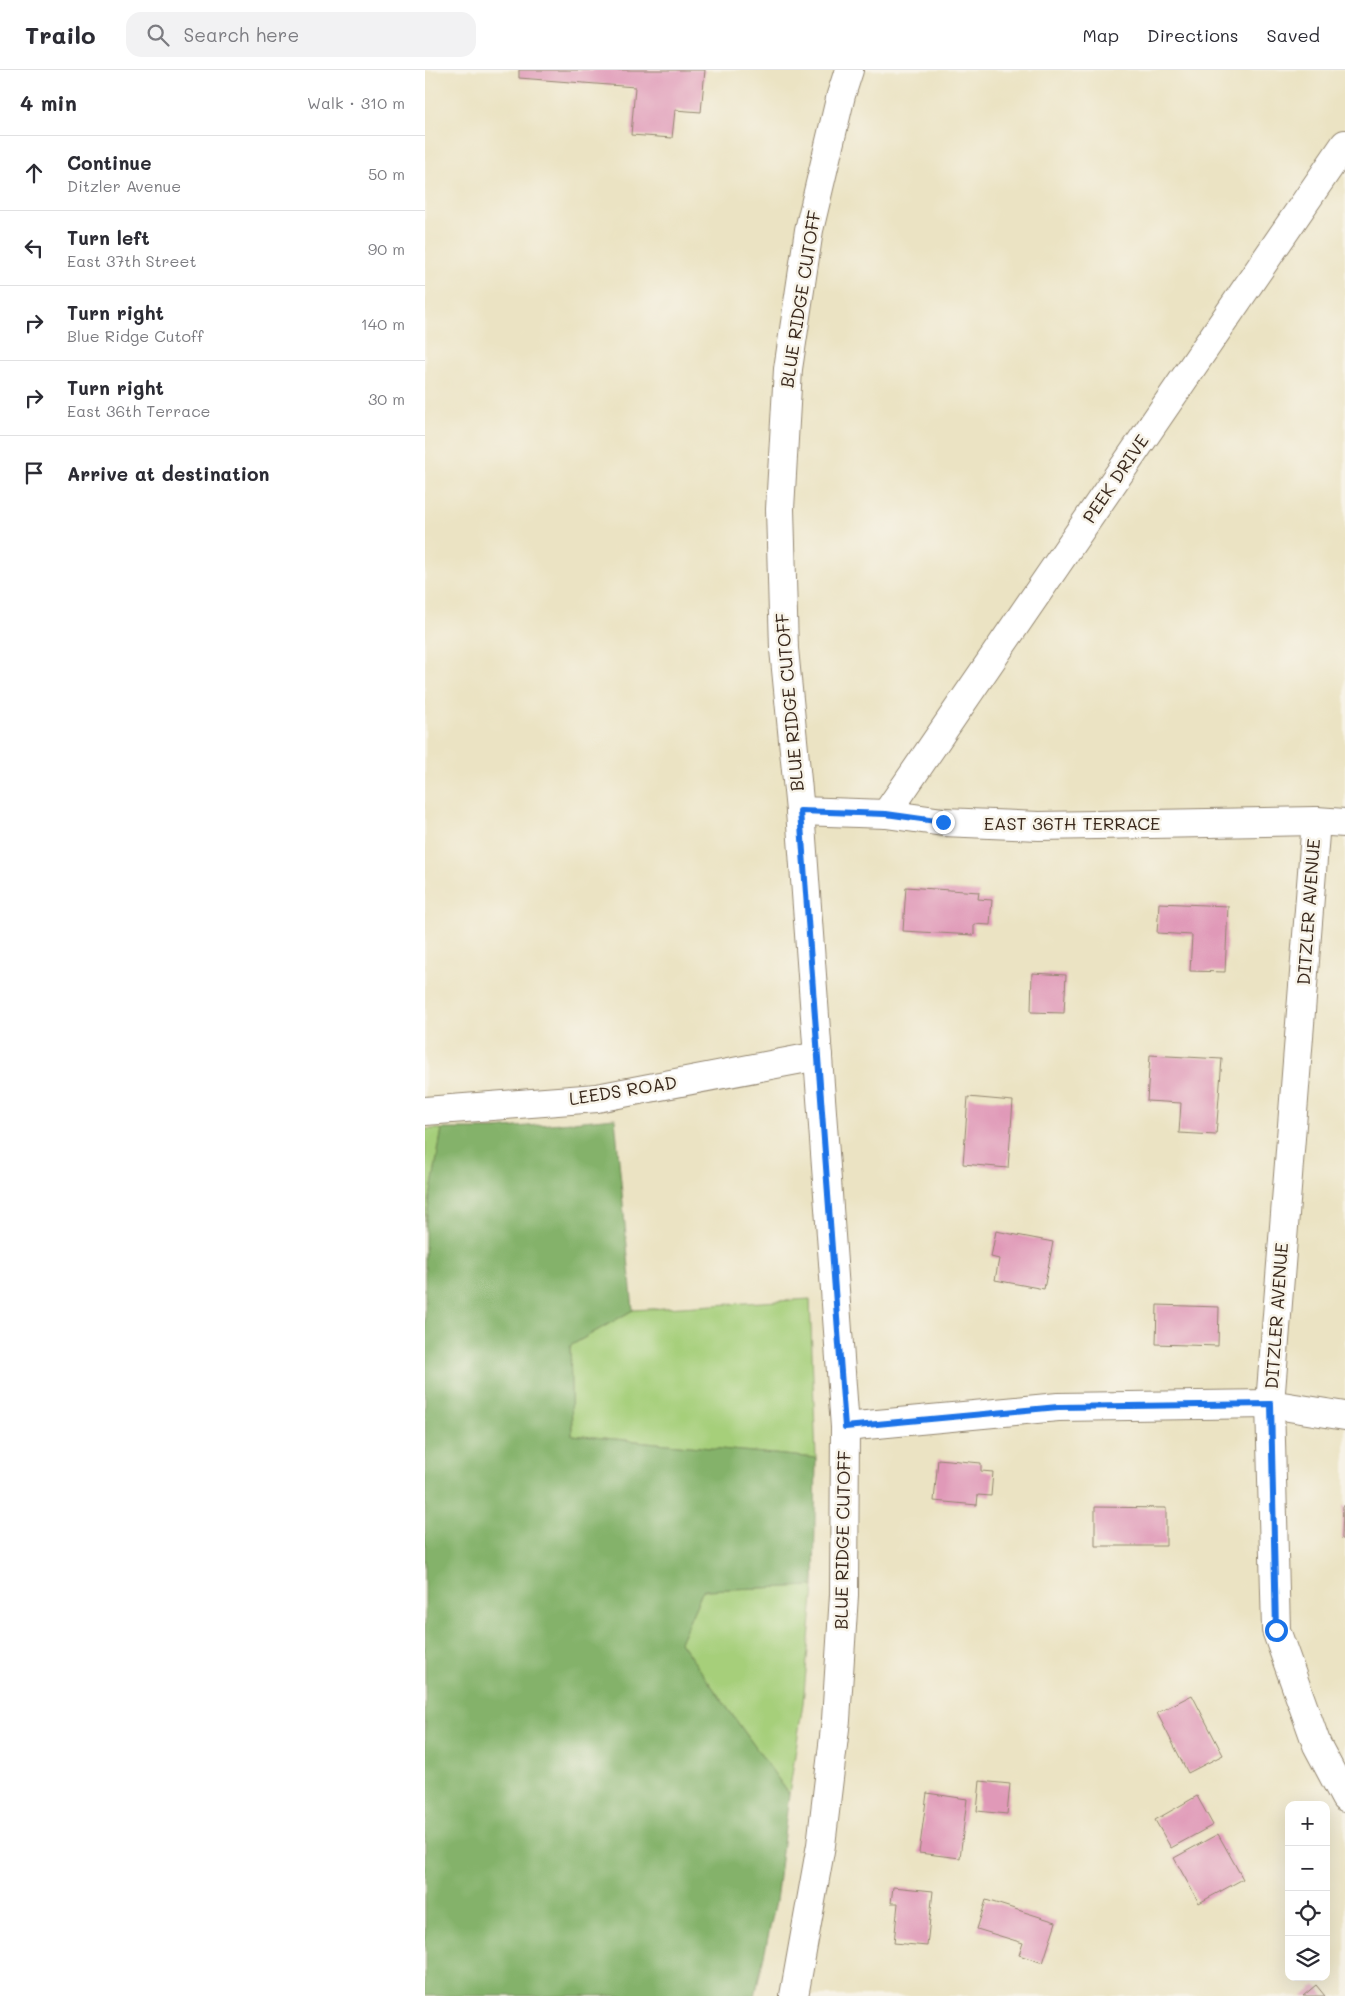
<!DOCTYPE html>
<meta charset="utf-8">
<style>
:root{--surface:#fff;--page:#f2f2f3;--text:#2b2b33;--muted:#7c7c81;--line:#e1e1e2}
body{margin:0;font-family:Mali,sans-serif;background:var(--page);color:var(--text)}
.controls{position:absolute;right:15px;bottom:15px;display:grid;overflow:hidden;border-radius:10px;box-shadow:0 5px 20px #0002}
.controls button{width:45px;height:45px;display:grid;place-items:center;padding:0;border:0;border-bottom:1px solid var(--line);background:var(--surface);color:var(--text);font:25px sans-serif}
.stop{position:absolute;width:15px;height:15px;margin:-11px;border:4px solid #1a73e8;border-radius:50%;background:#fff}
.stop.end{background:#1a73e8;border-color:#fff;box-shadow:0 1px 5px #0008}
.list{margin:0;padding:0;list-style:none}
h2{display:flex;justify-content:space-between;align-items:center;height:65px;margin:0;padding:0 20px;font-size:21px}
h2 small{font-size:16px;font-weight:400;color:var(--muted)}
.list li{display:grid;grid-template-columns:32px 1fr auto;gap:15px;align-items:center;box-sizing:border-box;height:75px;padding:0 20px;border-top:1px solid var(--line)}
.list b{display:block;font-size:19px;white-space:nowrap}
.list p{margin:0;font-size:16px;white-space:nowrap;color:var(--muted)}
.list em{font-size:16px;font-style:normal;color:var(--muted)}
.icon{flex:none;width:28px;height:28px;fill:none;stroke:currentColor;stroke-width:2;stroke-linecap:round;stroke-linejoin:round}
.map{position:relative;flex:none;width:920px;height:1926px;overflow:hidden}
header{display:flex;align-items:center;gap:30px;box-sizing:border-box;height:70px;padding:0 25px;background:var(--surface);border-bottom:1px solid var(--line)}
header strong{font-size:24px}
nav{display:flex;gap:28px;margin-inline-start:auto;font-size:18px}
.search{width:350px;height:45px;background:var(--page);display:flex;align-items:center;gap:12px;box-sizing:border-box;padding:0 18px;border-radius:15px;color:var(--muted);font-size:19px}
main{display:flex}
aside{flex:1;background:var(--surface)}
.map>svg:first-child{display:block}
.green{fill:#a6cf7a;stroke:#707c4c}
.forest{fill:#84b26a;stroke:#606e44}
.building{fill:#e099b8}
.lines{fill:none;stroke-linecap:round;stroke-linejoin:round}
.minor-casing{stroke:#938670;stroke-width:30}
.secondary-casing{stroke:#938670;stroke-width:30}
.minor{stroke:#fff;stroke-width:28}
.secondary{stroke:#fff;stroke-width:28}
.route{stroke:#1a73e8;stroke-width:6}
.labels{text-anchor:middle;stroke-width:5;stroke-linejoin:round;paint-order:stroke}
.street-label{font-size:18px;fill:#3b2a1e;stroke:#f7f3e8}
</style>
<header>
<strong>Trailo</strong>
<div class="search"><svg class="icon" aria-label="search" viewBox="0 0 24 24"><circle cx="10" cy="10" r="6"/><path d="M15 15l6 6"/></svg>Search here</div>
<nav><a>Map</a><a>Directions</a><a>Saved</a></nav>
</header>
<main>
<aside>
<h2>4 min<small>Walk · 310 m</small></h2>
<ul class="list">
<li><svg class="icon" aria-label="ahead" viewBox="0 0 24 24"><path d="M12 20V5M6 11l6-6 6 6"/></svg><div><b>Continue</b><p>Ditzler Avenue</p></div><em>50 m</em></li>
<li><svg class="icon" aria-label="left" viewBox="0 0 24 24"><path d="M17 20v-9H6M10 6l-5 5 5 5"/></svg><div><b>Turn left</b><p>East 37th Street</p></div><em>90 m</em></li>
<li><svg class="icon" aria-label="right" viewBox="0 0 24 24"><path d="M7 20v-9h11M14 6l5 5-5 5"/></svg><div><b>Turn right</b><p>Blue Ridge Cutoff</p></div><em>140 m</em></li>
<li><svg class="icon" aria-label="right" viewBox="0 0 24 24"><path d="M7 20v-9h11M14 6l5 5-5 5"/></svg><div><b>Turn right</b><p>East 36th Terrace</p></div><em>30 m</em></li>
<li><svg class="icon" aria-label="arrive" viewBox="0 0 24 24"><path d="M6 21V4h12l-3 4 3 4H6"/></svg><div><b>Arrive at destination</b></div></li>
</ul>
</aside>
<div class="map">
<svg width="920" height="1926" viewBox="0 0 920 1926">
<rect width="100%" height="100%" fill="#f7f3e8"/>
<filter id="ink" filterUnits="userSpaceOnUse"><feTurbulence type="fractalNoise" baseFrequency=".02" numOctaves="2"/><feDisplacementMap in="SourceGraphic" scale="10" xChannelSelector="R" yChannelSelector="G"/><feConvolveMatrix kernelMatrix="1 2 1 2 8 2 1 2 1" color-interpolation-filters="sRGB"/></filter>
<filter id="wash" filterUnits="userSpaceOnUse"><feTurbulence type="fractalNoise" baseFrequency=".0096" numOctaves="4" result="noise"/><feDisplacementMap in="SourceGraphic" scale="20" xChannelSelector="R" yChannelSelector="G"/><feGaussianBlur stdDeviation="1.12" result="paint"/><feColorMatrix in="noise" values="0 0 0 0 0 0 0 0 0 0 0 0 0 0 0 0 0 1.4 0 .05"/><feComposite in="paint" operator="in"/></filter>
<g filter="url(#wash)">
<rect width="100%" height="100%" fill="#ebe3c3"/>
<g class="green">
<polygon points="0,1059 17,1059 0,1157"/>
<polygon points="385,1229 391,1388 147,1365 145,1276 208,1240"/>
<polygon points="389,1516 378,1633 364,1724 255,1572 278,1520"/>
</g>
<polygon class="forest" points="190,1048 208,1240 145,1276 147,1365 391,1388 389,1516 278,1520 255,1572 364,1724 351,1831 330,1926 0,1926 0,1157 17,1059 70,1059"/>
<g id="blocks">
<g class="building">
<polygon points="94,0 280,0 276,42 250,40 247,68 206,65 210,17 94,8"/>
<polygon points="481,817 554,822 553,829 567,830 565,855 549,854 549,865 478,861"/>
<polygon points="734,833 803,836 800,902 765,901 767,865 732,863"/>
<polygon points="607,903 641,905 639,943 606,942"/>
<polygon points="725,985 797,989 791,1065 754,1063 756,1033 722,1031"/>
<polygon points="543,1027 588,1031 583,1098 538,1094"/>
<polygon points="571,1161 628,1172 619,1219 570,1210 574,1189 566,1187"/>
<polygon points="732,1235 794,1237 793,1276 731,1274"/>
<polygon points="513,1389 556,1393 556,1401 568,1402 566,1426 553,1425 552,1435 509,1431"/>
<polygon points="918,1436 920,1436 920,1469 917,1469"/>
<polygon points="670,1437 741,1438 741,1476 670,1476"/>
<polygon points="767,1625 798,1685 763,1703 732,1643"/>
<polygon points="555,1711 585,1714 582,1744 552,1741"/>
<polygon points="502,1723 542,1729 535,1788 494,1783"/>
<polygon points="772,1726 788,1755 746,1778 730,1750"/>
<polygon points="793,1764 818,1809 774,1833 749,1788"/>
<polygon points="468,1817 508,1821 502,1876 469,1873 473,1833 466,1833"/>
<polygon points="561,1830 631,1852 618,1893 594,1885 598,1873 552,1859"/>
<polygon points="891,1915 900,1926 878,1926"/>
</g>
</g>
</g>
<g filter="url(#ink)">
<use href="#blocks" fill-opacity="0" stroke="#938670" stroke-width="1"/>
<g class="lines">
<g class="minor-casing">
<g id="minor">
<polyline points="375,741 461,744 518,752 614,756 891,751 920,753"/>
<polyline points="461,744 920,74"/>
<polyline points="891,751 845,1334 851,1560 892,1675 920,1728"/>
<polyline points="0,1041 172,1028 393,986"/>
<polyline points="420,1357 633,1337 845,1334 920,1346"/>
</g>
</g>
<g class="secondary-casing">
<polyline id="secondary" points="369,1926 396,1775 411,1650 419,1525 420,1357 375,741 359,579 355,439 363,299 384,160 416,25 424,0"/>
</g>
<use href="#minor" class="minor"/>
<use href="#secondary" class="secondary"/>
</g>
</g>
<g class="lines" filter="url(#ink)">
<polyline class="route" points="518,752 461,744 375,741 420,1357 633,1337 846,1334 851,1560"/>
</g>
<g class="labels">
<g class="street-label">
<text transform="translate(376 229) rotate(-81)" y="6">BLUE RIDGE CUTOFF</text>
<text transform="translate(691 409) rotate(-56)" y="6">PEEK DRIVE</text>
<text transform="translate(365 632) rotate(-95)" y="6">BLUE RIDGE CUTOFF</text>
<text x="647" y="760">EAST 36TH TERRACE</text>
<text transform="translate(884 842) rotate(-86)" y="6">DITZLER AVENUE</text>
<text transform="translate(198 1021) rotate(-9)" y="6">LEEDS ROAD</text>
<text transform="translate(852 1246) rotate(-86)" y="6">DITZLER AVENUE</text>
<text transform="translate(418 1470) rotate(-89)" y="6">BLUE RIDGE CUTOFF</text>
</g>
</g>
</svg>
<div class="controls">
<button>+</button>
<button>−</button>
<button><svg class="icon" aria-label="locate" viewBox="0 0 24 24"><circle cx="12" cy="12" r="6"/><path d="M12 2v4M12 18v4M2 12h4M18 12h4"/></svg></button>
<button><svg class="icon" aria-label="layers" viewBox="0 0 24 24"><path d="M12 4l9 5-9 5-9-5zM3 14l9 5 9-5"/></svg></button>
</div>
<div class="stop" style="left:851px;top:1560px"></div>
<div class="stop end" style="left:518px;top:752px"></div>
</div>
</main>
